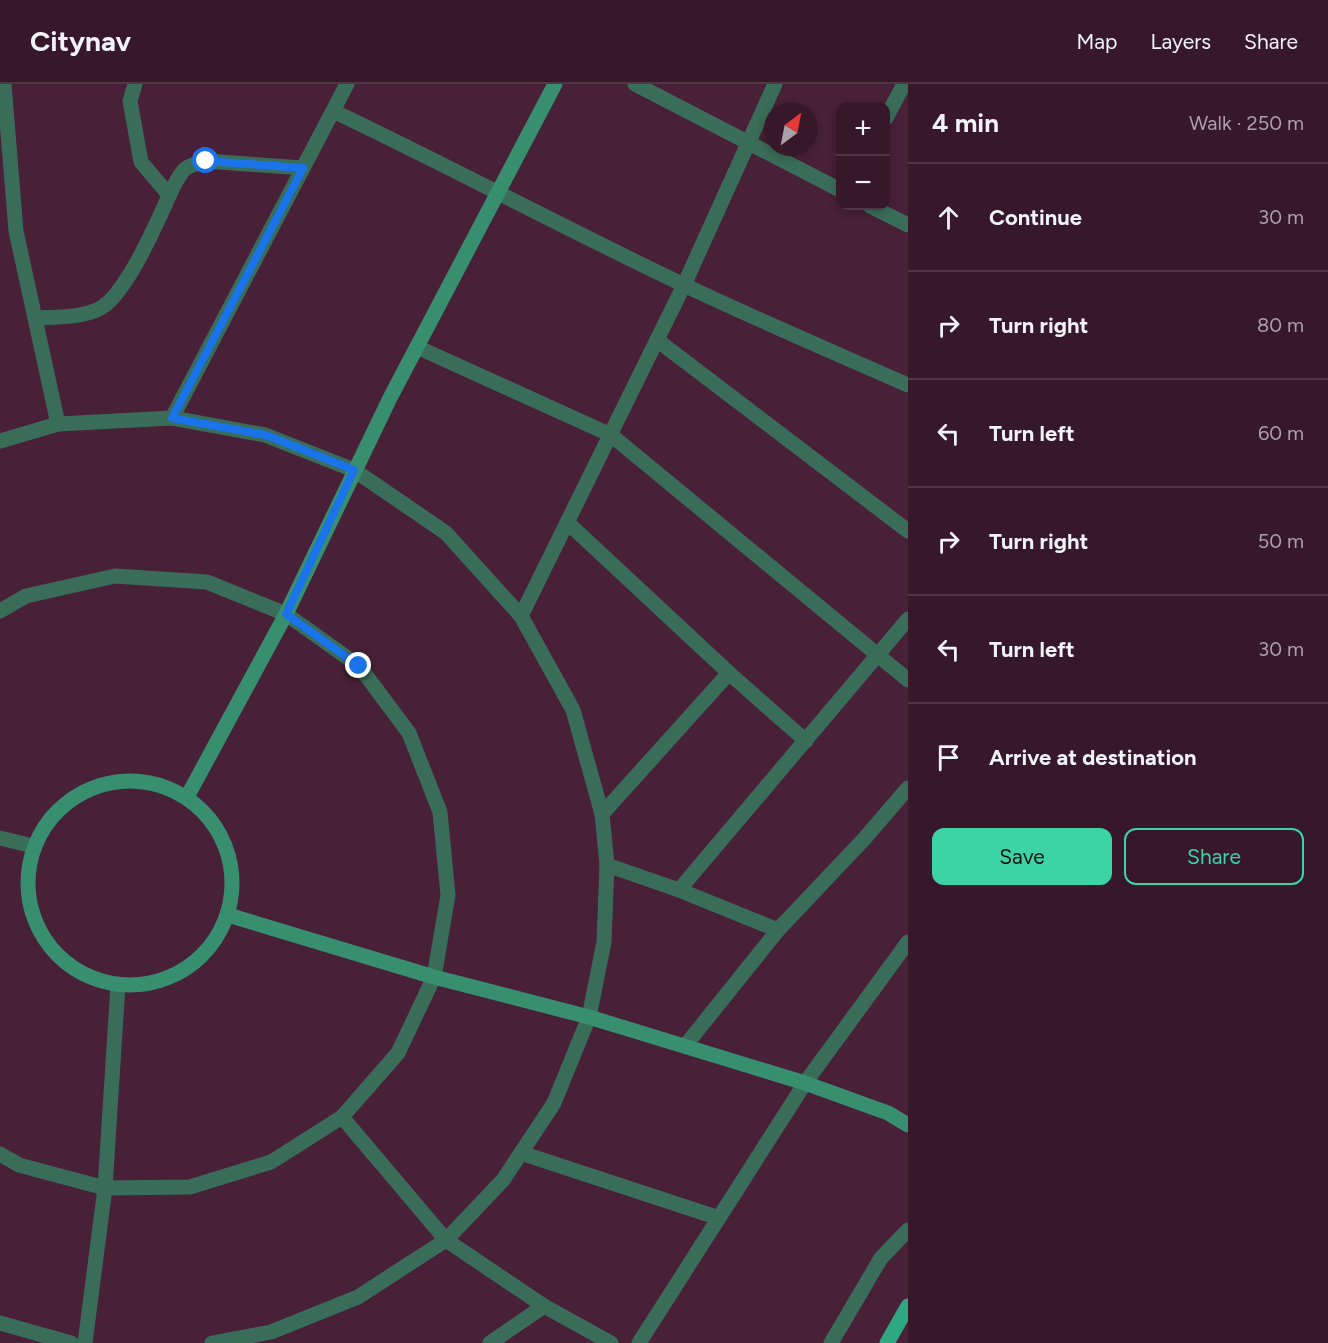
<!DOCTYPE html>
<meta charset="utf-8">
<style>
:root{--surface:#361829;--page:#3d2131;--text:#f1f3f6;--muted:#aaa0a8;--line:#503746;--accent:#3cd4a4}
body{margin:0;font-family:Figtree,sans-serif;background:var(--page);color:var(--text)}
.controls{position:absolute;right:18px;top:18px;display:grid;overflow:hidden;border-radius:12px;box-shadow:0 3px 9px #0003}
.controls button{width:54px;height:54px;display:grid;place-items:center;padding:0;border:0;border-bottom:2px solid var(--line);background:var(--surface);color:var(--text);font:30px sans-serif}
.compass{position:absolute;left:764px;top:18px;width:54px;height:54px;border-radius:50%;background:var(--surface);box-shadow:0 3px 9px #0003;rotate:32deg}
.stop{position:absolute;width:18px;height:18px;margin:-14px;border:4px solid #1a73e8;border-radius:50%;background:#fff}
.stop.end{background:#1a73e8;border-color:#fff;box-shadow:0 2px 6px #0008}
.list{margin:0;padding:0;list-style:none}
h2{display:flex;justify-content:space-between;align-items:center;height:78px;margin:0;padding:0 24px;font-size:26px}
h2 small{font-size:20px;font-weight:400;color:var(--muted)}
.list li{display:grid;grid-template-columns:39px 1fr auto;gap:18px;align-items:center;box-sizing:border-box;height:108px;padding:0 24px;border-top:2px solid var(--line)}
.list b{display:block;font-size:22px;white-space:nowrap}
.list em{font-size:20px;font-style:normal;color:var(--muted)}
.actions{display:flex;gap:12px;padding:18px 24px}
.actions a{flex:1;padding:14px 0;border:2px solid var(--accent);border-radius:12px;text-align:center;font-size:21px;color:var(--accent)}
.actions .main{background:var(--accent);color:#111}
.icon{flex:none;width:33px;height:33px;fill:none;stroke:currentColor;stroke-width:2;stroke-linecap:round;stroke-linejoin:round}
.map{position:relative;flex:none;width:908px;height:1259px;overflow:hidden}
header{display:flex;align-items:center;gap:36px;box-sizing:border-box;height:84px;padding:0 30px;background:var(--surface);border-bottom:2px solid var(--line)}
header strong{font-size:28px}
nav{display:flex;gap:33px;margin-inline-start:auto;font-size:21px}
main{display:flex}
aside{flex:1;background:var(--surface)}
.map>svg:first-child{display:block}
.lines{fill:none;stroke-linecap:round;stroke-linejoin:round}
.street{stroke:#3a6d59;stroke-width:15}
.secondary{stroke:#378f70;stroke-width:15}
.primary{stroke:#2ea881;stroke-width:15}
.route{stroke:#1a73e8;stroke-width:8}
</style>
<header>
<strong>Citynav</strong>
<nav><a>Map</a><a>Layers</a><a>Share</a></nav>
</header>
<main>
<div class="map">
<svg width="908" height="1259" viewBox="0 0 908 1259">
<rect width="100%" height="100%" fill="#482037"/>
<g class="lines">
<g class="street">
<polyline points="4,0 16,147 58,340"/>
<polyline points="135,0 130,17 141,78 169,111"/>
<polyline points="635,0 840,106"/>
<path d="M333,27C451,83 566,145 684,201C758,236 833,268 908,301"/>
<polyline points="886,34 904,0"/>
<polyline points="870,122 908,141"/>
<path d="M36,234C56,233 80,234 99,225C124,213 153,147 165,121C170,110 176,94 185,85C191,80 199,79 206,77L303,84"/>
<polyline points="657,256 908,447"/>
<polyline points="417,263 611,351 908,596"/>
<polyline points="172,334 347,0"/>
<polyline points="0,357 58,340 172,334 265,351 354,386 446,449 521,532 573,626 602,730 607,781 604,858 589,933 554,1019 503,1096 446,1156 358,1213 271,1248 212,1259"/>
<polyline points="568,439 729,589 806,657"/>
<polyline points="0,527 26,512 115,492 207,498 286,530 359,582 409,649 440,728 448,811 434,893 398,969 342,1033 271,1078 190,1103 105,1104 19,1081 0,1070"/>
<polyline points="521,532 684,201 775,0"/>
<polyline points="602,730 729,589"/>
<polyline points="0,754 33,762"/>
<polyline points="607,781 679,806 778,846"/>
<polyline points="679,806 908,535"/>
<polyline points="685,962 778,846 865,754 908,704"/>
<polyline points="342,1033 446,1156 544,1222 611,1259"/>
<polyline points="521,1069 719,1134"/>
<polyline points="0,1239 71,1259"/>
<polyline points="85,1259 105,1104 118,901"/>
<polyline points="490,1259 544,1222"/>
<polyline points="639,1259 805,999 908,858"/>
<polyline points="831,1259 881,1174 908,1146"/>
</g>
<g class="secondary">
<circle cx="130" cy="799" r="102"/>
<polyline points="187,713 286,530 390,314 555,0"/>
<polyline points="228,831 434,893 589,933 805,999 888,1029 908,1041"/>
</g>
<polyline class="primary" points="887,1259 908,1222"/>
</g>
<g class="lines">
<polyline class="route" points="206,77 303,84 172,334 266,351 354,386 286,530 359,582"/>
</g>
</svg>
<div class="controls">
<button>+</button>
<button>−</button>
</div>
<svg class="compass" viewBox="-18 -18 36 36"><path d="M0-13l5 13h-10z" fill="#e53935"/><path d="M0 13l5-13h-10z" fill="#aaa0a8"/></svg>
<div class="stop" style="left:206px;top:77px"></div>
<div class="stop end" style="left:359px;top:582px"></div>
</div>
<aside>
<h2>4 min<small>Walk · 250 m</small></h2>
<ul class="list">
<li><svg class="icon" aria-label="ahead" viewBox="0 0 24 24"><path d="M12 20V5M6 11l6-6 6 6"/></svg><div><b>Continue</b></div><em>30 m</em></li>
<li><svg class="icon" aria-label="right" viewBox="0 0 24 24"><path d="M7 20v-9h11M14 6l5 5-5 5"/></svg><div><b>Turn right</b></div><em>80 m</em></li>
<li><svg class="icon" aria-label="left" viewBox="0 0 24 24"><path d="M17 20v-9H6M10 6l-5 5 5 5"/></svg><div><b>Turn left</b></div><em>60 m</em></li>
<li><svg class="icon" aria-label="right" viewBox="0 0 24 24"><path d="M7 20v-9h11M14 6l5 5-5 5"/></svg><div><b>Turn right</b></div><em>50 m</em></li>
<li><svg class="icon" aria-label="left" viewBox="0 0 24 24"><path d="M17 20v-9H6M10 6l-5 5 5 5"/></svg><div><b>Turn left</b></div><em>30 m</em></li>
<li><svg class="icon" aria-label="arrive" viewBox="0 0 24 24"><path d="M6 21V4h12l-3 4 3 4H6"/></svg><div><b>Arrive at destination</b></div></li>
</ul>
<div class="actions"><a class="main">Save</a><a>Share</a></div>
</aside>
</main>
